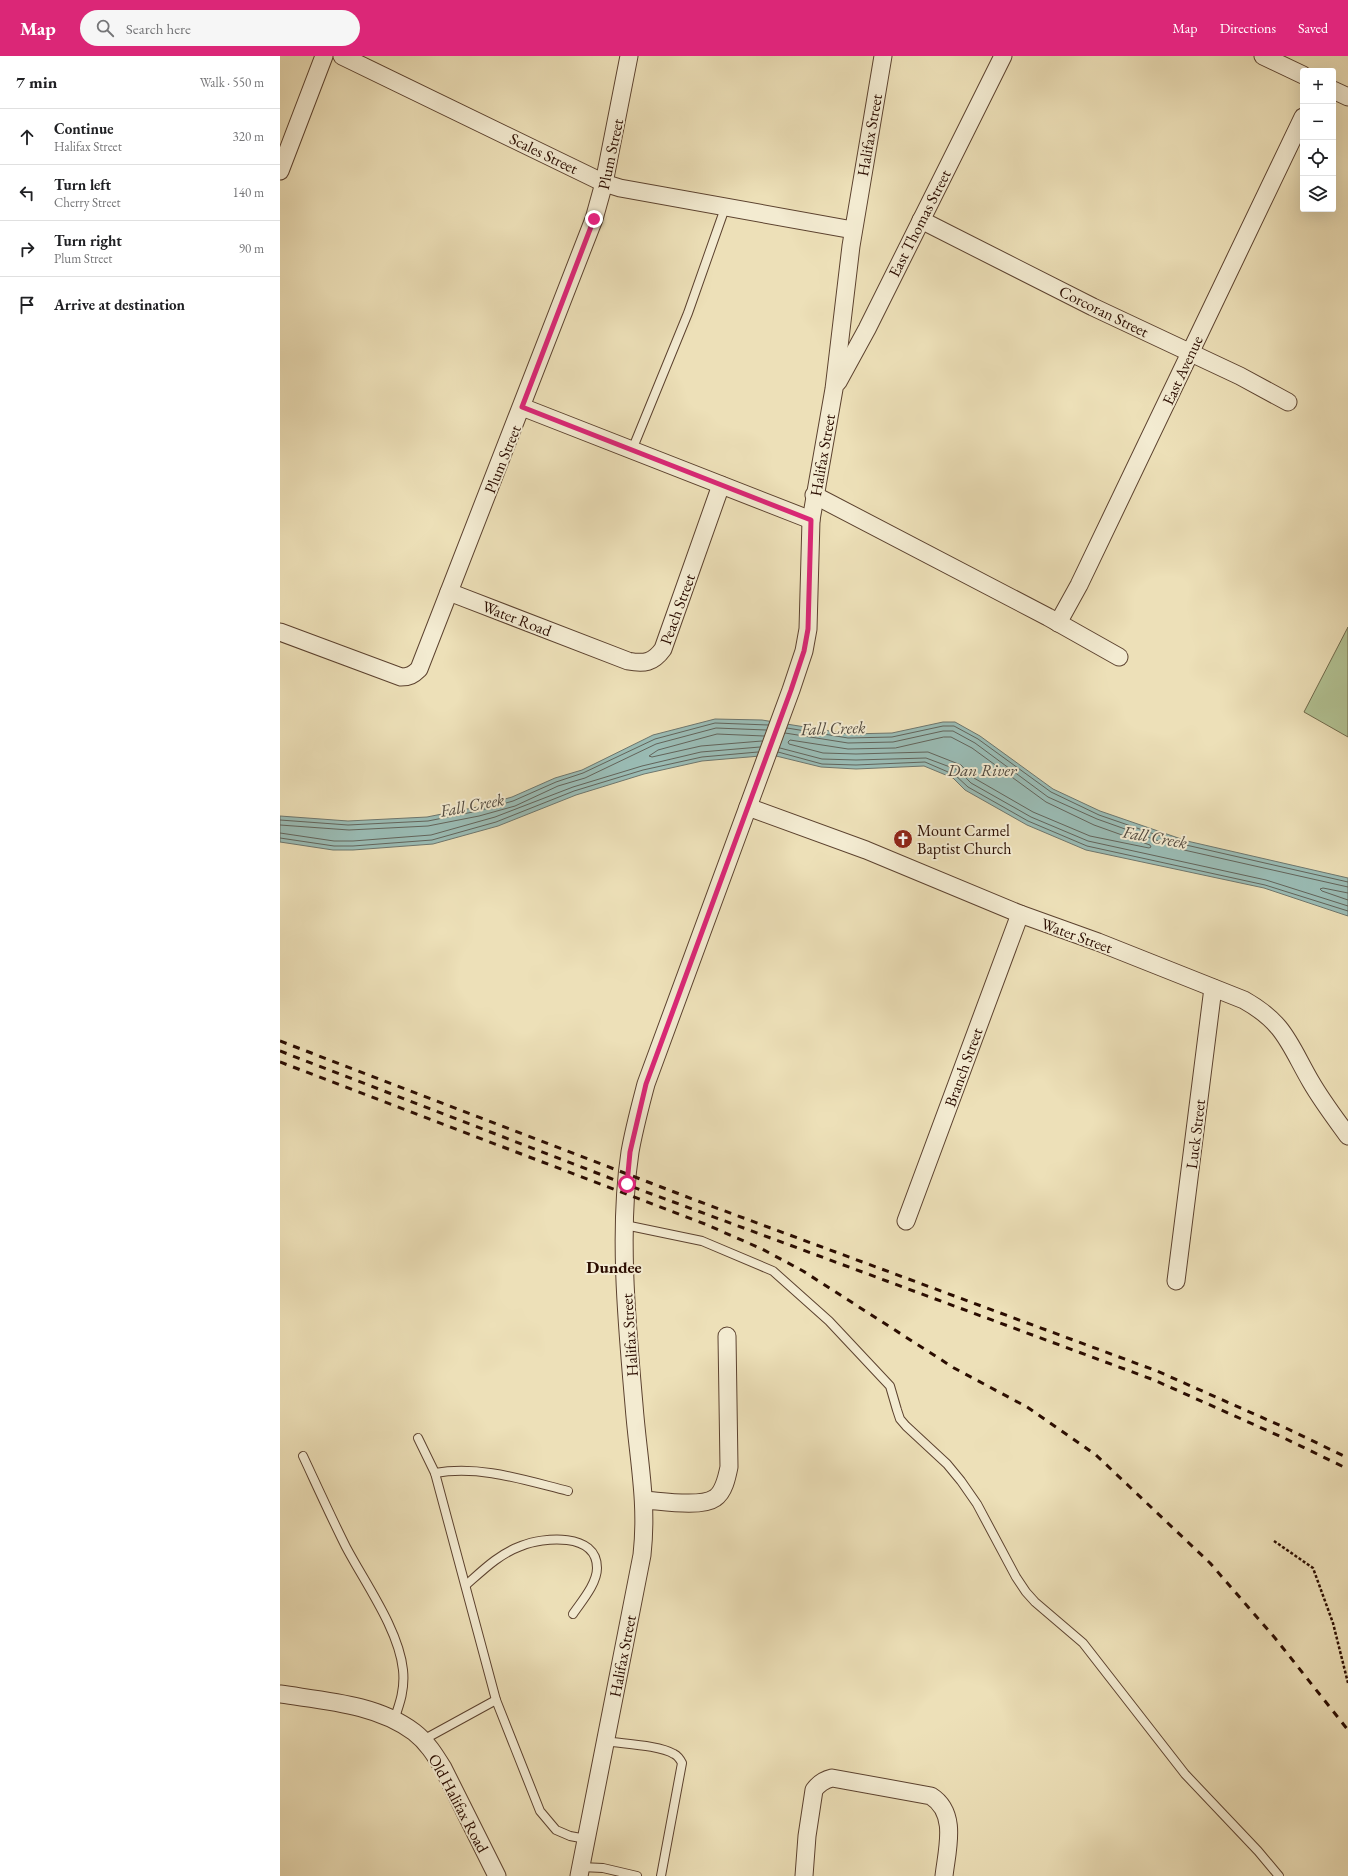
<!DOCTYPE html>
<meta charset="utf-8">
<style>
:root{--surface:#fff;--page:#f6f6f6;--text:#202124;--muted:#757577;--line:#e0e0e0;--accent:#db2777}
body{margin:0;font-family:"EB Garamond",serif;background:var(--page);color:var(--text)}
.controls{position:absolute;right:12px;top:12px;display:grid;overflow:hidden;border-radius:4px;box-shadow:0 4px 16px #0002}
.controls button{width:36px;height:36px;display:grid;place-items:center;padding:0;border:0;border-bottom:1px solid var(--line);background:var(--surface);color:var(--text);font:20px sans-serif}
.stop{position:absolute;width:12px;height:12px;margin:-9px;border:3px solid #db2777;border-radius:50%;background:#fff}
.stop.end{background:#db2777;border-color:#fff;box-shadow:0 1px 4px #0008}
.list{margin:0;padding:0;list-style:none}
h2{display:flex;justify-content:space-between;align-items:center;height:52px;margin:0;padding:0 16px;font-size:17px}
h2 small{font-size:13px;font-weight:400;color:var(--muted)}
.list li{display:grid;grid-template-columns:26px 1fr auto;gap:12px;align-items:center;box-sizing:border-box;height:56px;padding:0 16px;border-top:1px solid var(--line)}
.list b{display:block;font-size:15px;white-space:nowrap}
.list p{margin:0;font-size:13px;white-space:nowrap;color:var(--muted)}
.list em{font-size:13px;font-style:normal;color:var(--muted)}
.icon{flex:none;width:22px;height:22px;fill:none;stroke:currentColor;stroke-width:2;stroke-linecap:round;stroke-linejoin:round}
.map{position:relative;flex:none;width:1068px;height:1820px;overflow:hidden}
header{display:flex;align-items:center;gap:24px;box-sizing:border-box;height:56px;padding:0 20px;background:var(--accent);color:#fff}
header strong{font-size:19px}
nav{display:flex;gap:22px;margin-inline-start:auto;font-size:14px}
.search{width:280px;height:36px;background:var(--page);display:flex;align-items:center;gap:10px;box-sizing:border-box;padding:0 14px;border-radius:22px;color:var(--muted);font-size:15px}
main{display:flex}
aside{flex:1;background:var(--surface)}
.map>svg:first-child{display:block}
.green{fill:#b2c394;stroke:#6e684a}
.water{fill:#9abcb5;stroke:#6e766d}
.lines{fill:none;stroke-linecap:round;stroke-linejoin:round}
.shore{stroke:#62645b;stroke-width:1}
.service-casing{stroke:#5c422f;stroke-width:10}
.minor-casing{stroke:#5c422f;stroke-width:19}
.path{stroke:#2b0d01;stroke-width:2.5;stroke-dasharray:3 2;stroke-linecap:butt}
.service{stroke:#f3ebd1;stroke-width:8}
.minor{stroke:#f3ebd1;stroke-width:17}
.rail{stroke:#2b0d01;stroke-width:3;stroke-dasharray:7 7;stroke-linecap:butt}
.route{stroke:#db2777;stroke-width:5}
.labels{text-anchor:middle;stroke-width:4;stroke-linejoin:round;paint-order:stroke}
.street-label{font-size:16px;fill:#2b0d01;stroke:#f3ebd1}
.poi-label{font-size:16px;fill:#2b0d01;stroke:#f3ebd1;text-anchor:start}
.water-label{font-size:17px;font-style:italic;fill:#524a40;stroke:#f3ebd1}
.neighbourhood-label{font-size:17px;font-weight:bold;fill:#2b0d01;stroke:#f3ebd1}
</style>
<header>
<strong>Map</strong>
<div class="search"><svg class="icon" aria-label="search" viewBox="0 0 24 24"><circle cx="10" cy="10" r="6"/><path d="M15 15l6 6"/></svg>Search here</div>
<nav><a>Map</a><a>Directions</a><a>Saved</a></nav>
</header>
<main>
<aside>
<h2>7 min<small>Walk · 550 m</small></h2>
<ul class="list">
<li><svg class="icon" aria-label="ahead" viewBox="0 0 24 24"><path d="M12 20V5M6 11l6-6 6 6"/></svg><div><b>Continue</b><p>Halifax Street</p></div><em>320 m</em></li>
<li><svg class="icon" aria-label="left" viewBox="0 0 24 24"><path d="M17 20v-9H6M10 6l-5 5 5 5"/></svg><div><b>Turn left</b><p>Cherry Street</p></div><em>140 m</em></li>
<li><svg class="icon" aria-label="right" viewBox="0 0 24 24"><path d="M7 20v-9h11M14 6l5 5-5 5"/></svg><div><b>Turn right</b><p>Plum Street</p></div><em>90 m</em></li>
<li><svg class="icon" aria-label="arrive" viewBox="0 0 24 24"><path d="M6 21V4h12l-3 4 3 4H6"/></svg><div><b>Arrive at destination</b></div></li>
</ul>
</aside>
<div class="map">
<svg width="1068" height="1820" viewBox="0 0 1068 1820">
<rect width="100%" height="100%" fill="#ede0b8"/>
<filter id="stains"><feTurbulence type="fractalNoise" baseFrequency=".005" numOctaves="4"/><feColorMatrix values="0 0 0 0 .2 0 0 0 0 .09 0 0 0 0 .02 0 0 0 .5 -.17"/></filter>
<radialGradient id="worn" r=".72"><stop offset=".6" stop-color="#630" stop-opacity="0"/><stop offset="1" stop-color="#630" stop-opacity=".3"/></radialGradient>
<polygon class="green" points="1068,571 1068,681 1024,656"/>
<polygon class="water" points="435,663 482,664 568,678 612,677 663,666 675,666 700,680 773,733 820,755 907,785 1068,822 1068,860 984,832 806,794 747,769 685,734 673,722 644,710 576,713 541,711 492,699 422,705 364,718 296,739 218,770 153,788 73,794 53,794 0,786 0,760 68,765 147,761 197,751 232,741 275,722 302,714 373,679"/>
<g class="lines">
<g class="shore">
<polyline points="507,672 568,682 612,681 663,670 674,670 698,683 771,736 819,759 906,789 1068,826"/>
<polyline points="505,677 568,687 613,686 663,675 673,675 695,687 768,741 817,763 904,794 1068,831"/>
<polygon points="664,681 671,681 692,692 766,746 814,769 870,789 871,791 869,792 810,780 753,756 694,722 681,709 648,696 576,698 543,697 509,688 508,686 510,684 568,693 615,692"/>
<polyline points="482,685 421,690 372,701 369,700 378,694 437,678 484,680"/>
<polyline points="500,692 542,703 576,704 646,702 678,714 691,727 751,761 808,785 986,824 1068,850"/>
<polyline points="498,696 542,708 576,709 645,706 675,719 688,731 748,765 807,790 985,829 1068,855"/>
<polyline points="0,764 68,769 148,765 198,755 233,745 276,726 303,717 375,683 435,667 488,669"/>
<polyline points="0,769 69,774 148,770 199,760 235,750 278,730 305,722 376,688 436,672 486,674"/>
<polyline points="0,777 54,785 73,785 151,779 215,761 293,731 362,710 421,696 480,691"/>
<polyline points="0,782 54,790 73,790 152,784 216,766 294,735 363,714 422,701 478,696"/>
<polyline points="1068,837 1043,832 1040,833 1042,835 1068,844"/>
</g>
<g class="service-casing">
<g id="service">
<polyline points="352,394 408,257 445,152"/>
<polyline points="345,1169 422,1185 493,1215 549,1265 610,1330 617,1354 620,1363 626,1370 667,1408 681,1425 697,1448 736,1521 746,1536 755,1546 803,1587 905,1718 978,1795 999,1820"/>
<polyline points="138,1382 155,1417 216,1644 260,1755 276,1774 290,1780 306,1783"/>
<path d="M23,1400C37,1430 51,1461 66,1491C85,1527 119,1574 123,1614C125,1633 120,1647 114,1664"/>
<path d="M155,1417C200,1409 244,1424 288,1435"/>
<path d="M186,1529C203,1514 219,1498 241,1490C263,1481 317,1476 317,1512C317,1528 301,1546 293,1558"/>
<polyline points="143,1684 216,1644"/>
<path d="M325,1685C343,1688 379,1689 394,1698C398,1700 400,1703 402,1707L381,1820"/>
<polyline points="301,1811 323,1812 357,1820"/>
</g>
</g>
<g class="minor-casing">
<g id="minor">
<polyline points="62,0 324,127 340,132 573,174"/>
<polyline points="983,0 1023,19"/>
<polyline points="1053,34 1068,41"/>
<polyline points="0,115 44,0"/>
<polyline points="641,164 813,251 960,320 1008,346"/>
<polyline points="558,326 587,273 723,0"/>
<polyline points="242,351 531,464"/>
<polyline points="534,439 768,561 839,601"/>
<path d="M169,536L348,605C364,608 373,607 383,593L441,429"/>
<polyline points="778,567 799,529 1023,61"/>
<path d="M0,576L121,621C129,621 133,619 139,613L314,163L324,127L349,0"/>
<path d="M468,751L586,794L740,858L818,886L964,944C1005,967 1009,988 1031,1026C1042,1045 1055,1062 1068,1080"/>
<polyline points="626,1165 740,858"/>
<polyline points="896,1225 933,932"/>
<path d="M364,1444C381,1445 421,1452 435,1442C444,1436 447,1421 449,1411L447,1280"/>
<path d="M0,1638C45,1645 97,1648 134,1676C147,1686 155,1699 163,1712L217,1820"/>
<path d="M299,1820L362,1499C368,1446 358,1402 354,1349C347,1269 338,1175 350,1096C354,1073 360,1051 366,1028L511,634L524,595L528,573L531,464L554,333L571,190L603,0"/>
<path d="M524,1820L527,1780L534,1734C539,1727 544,1724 552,1722L651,1740C678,1757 667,1793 664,1820"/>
</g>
</g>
<polyline class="path" points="994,1485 1033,1512 1053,1567 1068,1627"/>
<use href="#service" class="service"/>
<use href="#minor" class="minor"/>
<g class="rail">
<polyline points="0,985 415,1144 877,1315 1008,1373 1068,1402"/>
<polyline points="0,995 361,1134 874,1324 1004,1382 1068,1413"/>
<polyline points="0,1006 425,1168 482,1193 523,1215 674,1312 747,1351 816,1399 930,1507 995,1582 1068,1674"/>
</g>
</g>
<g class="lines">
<polyline class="route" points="314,163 242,351 531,464 528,573 524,595 511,634 366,1028 350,1096 347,1128"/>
</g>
<defs>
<g id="church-disc" transform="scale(1)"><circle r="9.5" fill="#8f2418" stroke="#f3ebd1"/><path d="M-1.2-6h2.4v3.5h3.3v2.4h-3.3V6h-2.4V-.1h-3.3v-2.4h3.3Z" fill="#fff"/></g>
</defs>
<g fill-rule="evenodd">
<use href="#church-disc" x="623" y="783"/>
</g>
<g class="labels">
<g class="street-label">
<text transform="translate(589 79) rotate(-80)" y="6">Halifax Street</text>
<text transform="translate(264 97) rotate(26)" y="6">Scales Street</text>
<text transform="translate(330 98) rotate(-78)" y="6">Plum Street</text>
<text transform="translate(639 167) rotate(-63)" y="6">East Thomas Street</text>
<text transform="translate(824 255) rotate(26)" y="6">Corcoran Street</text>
<text transform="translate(902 314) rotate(-65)" y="6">East Avenue</text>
<text transform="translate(542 399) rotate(-80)" y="6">Halifax Street</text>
<text transform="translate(222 403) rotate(-68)" y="6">Plum Street</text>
<text transform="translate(397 553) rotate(-70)" y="6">Peach Street</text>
<text transform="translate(237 562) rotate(21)" y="6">Water Road</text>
<text transform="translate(797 879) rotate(20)" y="6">Water Street</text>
<text transform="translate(683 1011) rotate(-70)" y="6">Branch Street</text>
<text transform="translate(915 1078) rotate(-83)" y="6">Luck Street</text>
<text transform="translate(349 1279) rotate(-94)" y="6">Halifax Street</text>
<text transform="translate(342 1600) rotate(-79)" y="6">Halifax Street</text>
<text transform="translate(179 1747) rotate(62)" y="6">Old Halifax Road</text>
</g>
<g class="poi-label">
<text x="637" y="780">Mount Carmel<tspan x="637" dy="18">Baptist Church</tspan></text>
</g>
<g class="water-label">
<text transform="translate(553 672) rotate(-2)" y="6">Fall Creek</text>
<text x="702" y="720">Dan River</text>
<text transform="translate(192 749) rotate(-11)" y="6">Fall Creek</text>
<text transform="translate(875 781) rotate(10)" y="6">Fall Creek</text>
</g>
<g class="neighbourhood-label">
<text x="334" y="1217">Dundee</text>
</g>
</g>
<rect width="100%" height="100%" filter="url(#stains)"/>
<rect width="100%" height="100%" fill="url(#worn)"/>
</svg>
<div class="controls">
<button>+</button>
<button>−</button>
<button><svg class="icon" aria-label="locate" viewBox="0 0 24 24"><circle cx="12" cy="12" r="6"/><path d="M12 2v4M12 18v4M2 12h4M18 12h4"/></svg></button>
<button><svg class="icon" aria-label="layers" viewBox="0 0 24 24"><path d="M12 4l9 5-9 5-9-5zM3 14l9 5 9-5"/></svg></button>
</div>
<div class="stop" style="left:347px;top:1128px"></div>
<div class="stop end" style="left:314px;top:163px"></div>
</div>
</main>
